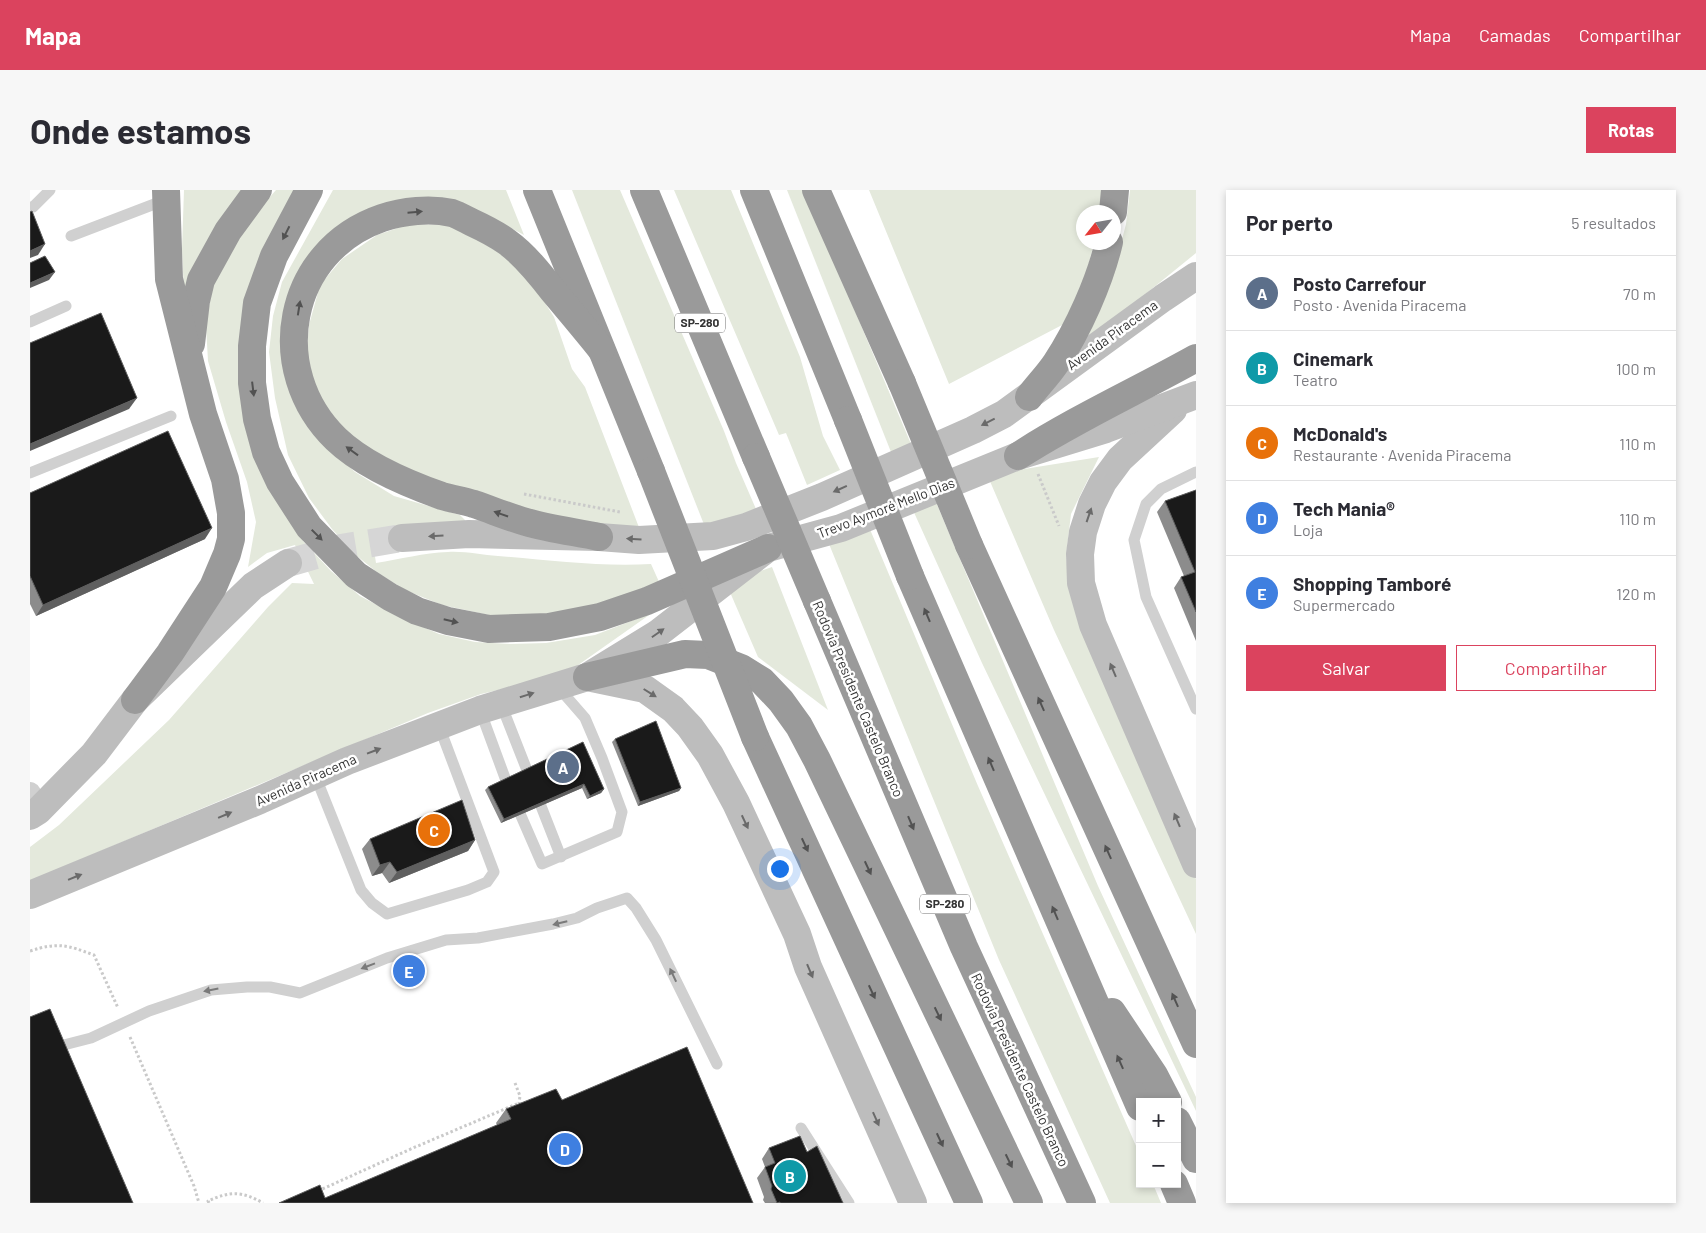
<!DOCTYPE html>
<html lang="pt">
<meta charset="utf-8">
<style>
:root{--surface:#fff;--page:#f7f7f7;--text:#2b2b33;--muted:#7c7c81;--line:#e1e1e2;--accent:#db435e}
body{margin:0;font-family:Barlow,sans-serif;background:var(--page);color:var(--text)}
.controls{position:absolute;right:15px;bottom:15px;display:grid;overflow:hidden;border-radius:0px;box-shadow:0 2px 8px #0003}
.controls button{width:45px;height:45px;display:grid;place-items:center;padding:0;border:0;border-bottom:1px solid var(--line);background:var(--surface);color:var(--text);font:25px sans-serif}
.compass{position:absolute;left:1046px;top:15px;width:45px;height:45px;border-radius:50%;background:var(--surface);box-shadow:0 2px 8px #0003;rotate:239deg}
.you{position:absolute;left:749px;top:678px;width:18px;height:18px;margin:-12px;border:4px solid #fff;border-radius:50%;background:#1a73e8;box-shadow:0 0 0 8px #1a73e833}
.badge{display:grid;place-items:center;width:32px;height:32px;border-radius:50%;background:var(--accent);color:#fff;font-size:16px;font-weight:700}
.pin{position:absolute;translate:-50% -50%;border:2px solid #fff;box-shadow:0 1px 5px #0006}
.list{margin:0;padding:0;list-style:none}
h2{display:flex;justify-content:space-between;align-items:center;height:65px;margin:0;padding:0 20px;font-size:21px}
h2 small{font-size:16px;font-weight:400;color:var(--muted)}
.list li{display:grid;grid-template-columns:32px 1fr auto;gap:15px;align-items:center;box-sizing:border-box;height:75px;padding:0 20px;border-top:1px solid var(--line)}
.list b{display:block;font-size:19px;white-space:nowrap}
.list p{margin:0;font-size:16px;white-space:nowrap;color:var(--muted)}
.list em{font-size:16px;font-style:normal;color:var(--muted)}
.actions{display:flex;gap:10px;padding:15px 20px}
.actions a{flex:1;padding:11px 0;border:1px solid var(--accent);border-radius:0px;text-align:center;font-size:18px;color:var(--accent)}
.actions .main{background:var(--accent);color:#fff}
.map{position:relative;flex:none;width:1166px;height:1013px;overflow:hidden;border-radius:0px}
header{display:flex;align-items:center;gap:30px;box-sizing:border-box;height:70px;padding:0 25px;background:var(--accent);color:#fff}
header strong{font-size:24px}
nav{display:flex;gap:28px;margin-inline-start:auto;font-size:18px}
.intro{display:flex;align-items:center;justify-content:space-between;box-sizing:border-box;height:120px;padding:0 30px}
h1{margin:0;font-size:35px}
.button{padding:12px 22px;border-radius:0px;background:var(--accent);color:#fff;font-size:18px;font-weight:700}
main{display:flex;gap:30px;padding:0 30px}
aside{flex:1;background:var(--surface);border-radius:0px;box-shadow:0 2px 8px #0003}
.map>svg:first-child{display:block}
.green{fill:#e4e9dc}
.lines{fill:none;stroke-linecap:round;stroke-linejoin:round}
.secondary-tunnel{stroke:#d6d6d6;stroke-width:28;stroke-dasharray:28 14;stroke-linecap:butt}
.path{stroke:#cacaca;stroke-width:3;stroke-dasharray:2.5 2.5;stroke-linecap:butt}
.service{stroke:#d0d0d0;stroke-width:11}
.minor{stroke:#d0d0d0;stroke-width:22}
.secondary{stroke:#bdbdbd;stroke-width:28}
.motorway{stroke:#9a9a9a;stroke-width:28}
.motorway-bridge{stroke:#9a9a9a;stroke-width:28}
.wall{fill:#8c8c8c}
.shaded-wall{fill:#5f5f5f}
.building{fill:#1a1a1a;stroke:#5f5f5f}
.oneway{fill:#525252}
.oneway2{fill:#6a6a6a}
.oneway3{fill:#7a7a7a}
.labels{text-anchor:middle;stroke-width:5;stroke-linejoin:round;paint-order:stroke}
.shield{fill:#fff;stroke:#707070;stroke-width:1}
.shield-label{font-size:12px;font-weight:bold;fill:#333}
.street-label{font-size:14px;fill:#333;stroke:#fff}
</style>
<header>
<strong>Mapa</strong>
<nav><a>Mapa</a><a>Camadas</a><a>Compartilhar</a></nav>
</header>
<div class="intro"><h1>Onde estamos</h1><a class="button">Rotas</a></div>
<main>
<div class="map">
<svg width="1166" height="1013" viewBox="0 0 1166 1013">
<rect width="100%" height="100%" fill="#fff"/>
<g class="green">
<polygon points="154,0 219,0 154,104 152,59"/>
<polygon points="246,0 271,0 215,139 273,351 301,381 330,406 368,426 409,444 445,452 480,454 516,453 565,445 622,423 534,485 451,504 398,523 0,691 0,657 29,635 139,530 238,417 262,393 284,394 265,355 237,363 218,377 226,332 217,292 196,232 178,171 176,136 183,91 208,44"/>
<path d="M303,0H476L494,45L455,24L374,14L264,102L295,255L325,282L364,306L430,325L435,330L436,335L368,337L341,340L346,373C370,369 394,363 418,362C435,361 452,365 468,366C519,370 570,377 621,374L630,394L597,408L504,428L468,427L412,415L375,400L348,383L327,366L302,339L279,308L258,265L245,208L239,162L243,126L252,92Z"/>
<polygon points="542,0 590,0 694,241 706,273 726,319 675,337"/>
<polygon points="644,0 701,0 770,167 793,246 810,280 777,295 756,243 749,245"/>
<polygon points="757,0 774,0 881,254 861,262"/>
<polygon points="839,0 1072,0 1069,22 1054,22 1054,52 1064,53 1055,88 1034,134 919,194"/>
<polygon points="1100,0 1166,0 1166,63 1065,145 1056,148 1087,69 1096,34"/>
<polygon points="380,34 422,35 482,70 501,91 524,127 542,179 555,197 610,340 564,336 405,296 320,248 291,213 276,171 279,135 290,95 312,69 347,45"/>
<polygon points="1069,267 1041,324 1036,366 1040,401 1166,689 1166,744 1024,440 959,289 988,280"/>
<polygon points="905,310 1068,696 1166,907 1166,921 952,473 882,318"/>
<polygon points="839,337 948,596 1110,965 1110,994 1123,994 1131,1013 1080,1013 969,770 799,354"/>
<polygon points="742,377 798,520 728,467 696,393"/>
</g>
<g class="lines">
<polyline class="secondary-tunnel" points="258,373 311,358 372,348"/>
<g class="path">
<polyline points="1008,284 1029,336"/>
<polyline points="494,304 590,322"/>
<path d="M0,761C28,752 37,755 64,765L88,818"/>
<polyline points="100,847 164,996 169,1013"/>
<polyline points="485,893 490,906 489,913"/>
<polyline points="288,1001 383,958 489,913 491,917"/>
<path d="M179,1013L178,1011C200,1001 212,1001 233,1013"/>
</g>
<g class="service">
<polyline points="0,17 3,17 20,0"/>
<polyline points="41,46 135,10"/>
<polyline points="0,132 36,116"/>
<polyline points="1166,282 1131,299 1116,314 1104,350 1116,407 1166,519"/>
<polyline points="0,283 141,226"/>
<polyline points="471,514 531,667"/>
<polyline points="450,520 478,596 512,674 587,642 592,622 572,568 555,528 528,497"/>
<polyline points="285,585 331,700 342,713 357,724 438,700 457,692 464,682 409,536"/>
<polyline points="22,858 61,848 119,821 181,800 217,797 240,797 270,803 357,768 416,750 448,748 523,734 547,728 567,718 597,708 606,718 626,750 687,874"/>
<polyline points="771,938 819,1013"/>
</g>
<polyline class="minor" points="0,603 8,621"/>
<g class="secondary">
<polyline points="1143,220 1090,269 1073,292 1062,314 1053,342 1050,364 1051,393 1063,435 1166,674"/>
<polyline points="372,348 439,344 569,347 609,350 683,346 716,337 792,307 943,240 974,224 1133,108 1166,86"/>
<polyline points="557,487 615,499 643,519 660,537 680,565 706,613 767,744 778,777 883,1013"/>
<polyline points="0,626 8,621 64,564 105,510 223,396 258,373"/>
<polyline points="0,705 230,610 317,571 450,520 557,487 627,444 738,358 811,338 988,266 1076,239 1166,205"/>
</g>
<g class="motorway">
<polyline points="279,0 244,66 227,113 222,156 222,193 227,229 236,262 250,292 279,337 326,385 360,407 387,421 418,431 459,439 519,437 570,427 617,411 738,358"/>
<polyline points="507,0 621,281"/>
<polyline points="614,0 726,267"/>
<polyline points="724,0 818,230"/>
<polyline points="786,0 872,193"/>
<polyline points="1083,22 1085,0"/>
<polyline points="161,154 166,111 171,90 198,41 228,0"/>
<path d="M999,207C1008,195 1018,185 1026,173C1048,140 1070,91 1079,52"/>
<path d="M988,266C1045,229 1107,201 1166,168"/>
<path d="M569,347C545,342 520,339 496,332C478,327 462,320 444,314C434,311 423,309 412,306C378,294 332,274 306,249C235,180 256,61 352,28C373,21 400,18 422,23C428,25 435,29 441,32C454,38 466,44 477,52C495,65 510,84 523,101C539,120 555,139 571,159"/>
<polyline points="939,355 1166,854"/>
<polyline points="880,386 1110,917"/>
<polyline points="787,411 934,757 1052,1013"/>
<polyline points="557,487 655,464 678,465 711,478 732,491 751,511 769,536 787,570 999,1013"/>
<polyline points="105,510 140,463 183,397 197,364 201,349 201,323 195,289 173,224 139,89 136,0"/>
<polyline points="725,547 939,1013"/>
<polyline points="1082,822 1124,885 1138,912"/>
<polyline points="1147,931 1166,969"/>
<polyline points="1144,994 1152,1013"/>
</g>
<g class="motorway-bridge">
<polyline points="872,193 939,355"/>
<polyline points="818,230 880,386"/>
<polyline points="726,267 787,411"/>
<polyline points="621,281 725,547"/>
</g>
</g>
<g class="wall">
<polygon points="1166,300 1166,451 1144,398 1151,387 1154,386 1127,322 1135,311"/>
<polygon points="0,303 175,349 6,426 0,414"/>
<polygon points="585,549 651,598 649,601 608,616 582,552"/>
<polygon points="553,552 574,599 571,603 557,609 552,598 471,633 455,600 458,597"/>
<polygon points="340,649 445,650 438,661 359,693 352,683 342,686 332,659"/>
<polygon points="532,910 295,1008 467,935 466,933 476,919"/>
<polygon points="739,958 777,962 813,1013 735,1013 733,1010 734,1007 727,988 735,977 732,969"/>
</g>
<g class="shaded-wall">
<polygon points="15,54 8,65 0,68 0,61"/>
<polygon points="25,82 19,90 0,98 0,93"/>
<polygon points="107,208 99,219 0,261 0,254"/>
<polygon points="182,338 175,349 6,426 13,415"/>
<polygon points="554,594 552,598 471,633 474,629"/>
<polygon points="651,598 649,601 608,616 610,612"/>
<polygon points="574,599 571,603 557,609 560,606"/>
<polygon points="445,650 438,661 359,693 367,682"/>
<polygon points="360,672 352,683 342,686 350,675"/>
</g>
<g class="building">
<polygon points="2,21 15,54 0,61 0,22"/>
<polygon points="15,66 25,82 0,93 0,73"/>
<polygon points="71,123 107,208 0,254 0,153"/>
<polygon points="138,241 182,338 13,415 0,386 0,303"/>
<polygon points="1166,300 1166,422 1151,387 1165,382 1135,311"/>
<polygon points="626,531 651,598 610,612 585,549"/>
<polygon points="553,552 574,599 560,606 554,594 474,629 458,597"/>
<polygon points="432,610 445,650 367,682 360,672 350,675 340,649"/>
<polygon points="20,819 103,1013 0,1013 0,827"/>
<polygon points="657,857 723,1013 249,1013 290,995 295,1008 481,929 476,919 526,899 532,910"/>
<polygon points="770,946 777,962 787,956 813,1013 750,1013 750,1012 747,1013 741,999 742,996 735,977 745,973 739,958"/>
</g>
<defs><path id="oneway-solid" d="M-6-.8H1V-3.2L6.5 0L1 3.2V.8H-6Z" transform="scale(1.25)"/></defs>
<g class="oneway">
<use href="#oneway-solid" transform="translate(385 22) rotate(-5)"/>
<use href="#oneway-solid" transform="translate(256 43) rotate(117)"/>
<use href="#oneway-solid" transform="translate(269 118) rotate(-81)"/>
<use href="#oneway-solid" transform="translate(223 199) rotate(83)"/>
<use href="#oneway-solid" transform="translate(322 261) rotate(-144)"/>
<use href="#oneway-solid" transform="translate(471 324) rotate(-161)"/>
<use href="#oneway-solid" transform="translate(287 345) rotate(45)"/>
<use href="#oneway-solid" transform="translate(897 425) rotate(-113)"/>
<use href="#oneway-solid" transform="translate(421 431) rotate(13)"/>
<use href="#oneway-solid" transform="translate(1011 514) rotate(-114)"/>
<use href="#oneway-solid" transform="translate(961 574) rotate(-113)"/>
<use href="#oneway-solid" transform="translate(881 633) rotate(67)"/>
<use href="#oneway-solid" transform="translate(775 655) rotate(65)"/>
<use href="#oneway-solid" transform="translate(1078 662) rotate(-114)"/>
<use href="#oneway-solid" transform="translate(838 678) rotate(65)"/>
<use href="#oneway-solid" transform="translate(1025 723) rotate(-113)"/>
<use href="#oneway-solid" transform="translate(842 802) rotate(65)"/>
<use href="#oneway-solid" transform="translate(1145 810) rotate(-114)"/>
<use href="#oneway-solid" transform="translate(908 824) rotate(64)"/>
<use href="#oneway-solid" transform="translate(1090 872) rotate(-114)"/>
<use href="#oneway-solid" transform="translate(910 950) rotate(65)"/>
<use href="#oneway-solid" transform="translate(979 971) rotate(64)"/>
</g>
<g class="oneway2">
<use href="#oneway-solid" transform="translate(958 232) rotate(153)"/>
<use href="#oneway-solid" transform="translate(810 299) rotate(156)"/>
<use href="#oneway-solid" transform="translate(1059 325) rotate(-71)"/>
<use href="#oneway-solid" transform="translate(406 346) rotate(176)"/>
<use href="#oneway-solid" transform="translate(604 349) rotate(-177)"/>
<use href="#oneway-solid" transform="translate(628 443) rotate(-35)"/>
<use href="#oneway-solid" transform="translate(1083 480) rotate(-113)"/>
<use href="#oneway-solid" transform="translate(620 503) rotate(32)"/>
<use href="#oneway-solid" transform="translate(497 505) rotate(-18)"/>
<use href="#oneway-solid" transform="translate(344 561) rotate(-21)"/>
<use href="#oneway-solid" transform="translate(195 625) rotate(-23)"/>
<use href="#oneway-solid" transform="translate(1147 630) rotate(-113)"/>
<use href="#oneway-solid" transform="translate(715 632) rotate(65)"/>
<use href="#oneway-solid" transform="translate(45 687) rotate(-22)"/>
<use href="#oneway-solid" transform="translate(780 781) rotate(67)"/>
<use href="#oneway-solid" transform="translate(846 929) rotate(66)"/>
</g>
<g class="oneway3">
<use href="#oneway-solid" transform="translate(530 733) rotate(166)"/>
<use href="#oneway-solid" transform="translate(338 776) rotate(159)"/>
<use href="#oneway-solid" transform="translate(643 785) rotate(-115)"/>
<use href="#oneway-solid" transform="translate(181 800) rotate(169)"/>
</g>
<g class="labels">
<g class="shield">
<rect x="645" y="123.5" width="50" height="19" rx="4"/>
<rect x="890" y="704.5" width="50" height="19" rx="4"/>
</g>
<g class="shield-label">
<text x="670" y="137">SP-280</text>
<text x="915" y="718">SP-280</text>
</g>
<g class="street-label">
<text transform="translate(1082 145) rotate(-36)" y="5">Avenida Piracema</text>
<text transform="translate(856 318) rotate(-21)" y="5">Trevo Aymoré Mello Dias</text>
<text transform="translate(828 509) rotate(67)" y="5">Rodovia Presidente Castelo Branco</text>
<text transform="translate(276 590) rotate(-24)" y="5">Avenida Piracema</text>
<text transform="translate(990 880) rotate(65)" y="5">Rodovia Presidente Castelo Branco</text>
</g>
</g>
</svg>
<div class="controls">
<button>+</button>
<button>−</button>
</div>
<svg class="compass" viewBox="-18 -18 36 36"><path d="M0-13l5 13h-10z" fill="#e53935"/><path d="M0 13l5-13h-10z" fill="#7c7c81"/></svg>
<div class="you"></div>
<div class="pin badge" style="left:533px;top:577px;background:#5c6f8a">A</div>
<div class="pin badge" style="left:760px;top:986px;background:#0f9aa8">B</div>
<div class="pin badge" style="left:404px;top:640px;background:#e8710a">C</div>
<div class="pin badge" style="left:535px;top:959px;background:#3f7fe0">D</div>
<div class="pin badge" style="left:379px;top:781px;background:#3f7fe0">E</div>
</div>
<aside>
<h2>Por perto<small>5 resultados</small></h2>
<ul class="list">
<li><span class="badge" style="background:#5c6f8a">A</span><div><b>Posto Carrefour</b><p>Posto · Avenida Piracema</p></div><em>70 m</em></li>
<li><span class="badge" style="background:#0f9aa8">B</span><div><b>Cinemark</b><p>Teatro</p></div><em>100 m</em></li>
<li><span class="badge" style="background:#e8710a">C</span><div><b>McDonald's</b><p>Restaurante · Avenida Piracema</p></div><em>110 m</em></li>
<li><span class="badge" style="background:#3f7fe0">D</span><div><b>Tech Mania®</b><p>Loja</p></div><em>110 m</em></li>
<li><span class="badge" style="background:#3f7fe0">E</span><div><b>Shopping Tamboré</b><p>Supermercado</p></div><em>120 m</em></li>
</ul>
<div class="actions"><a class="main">Salvar</a><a>Compartilhar</a></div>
</aside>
</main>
